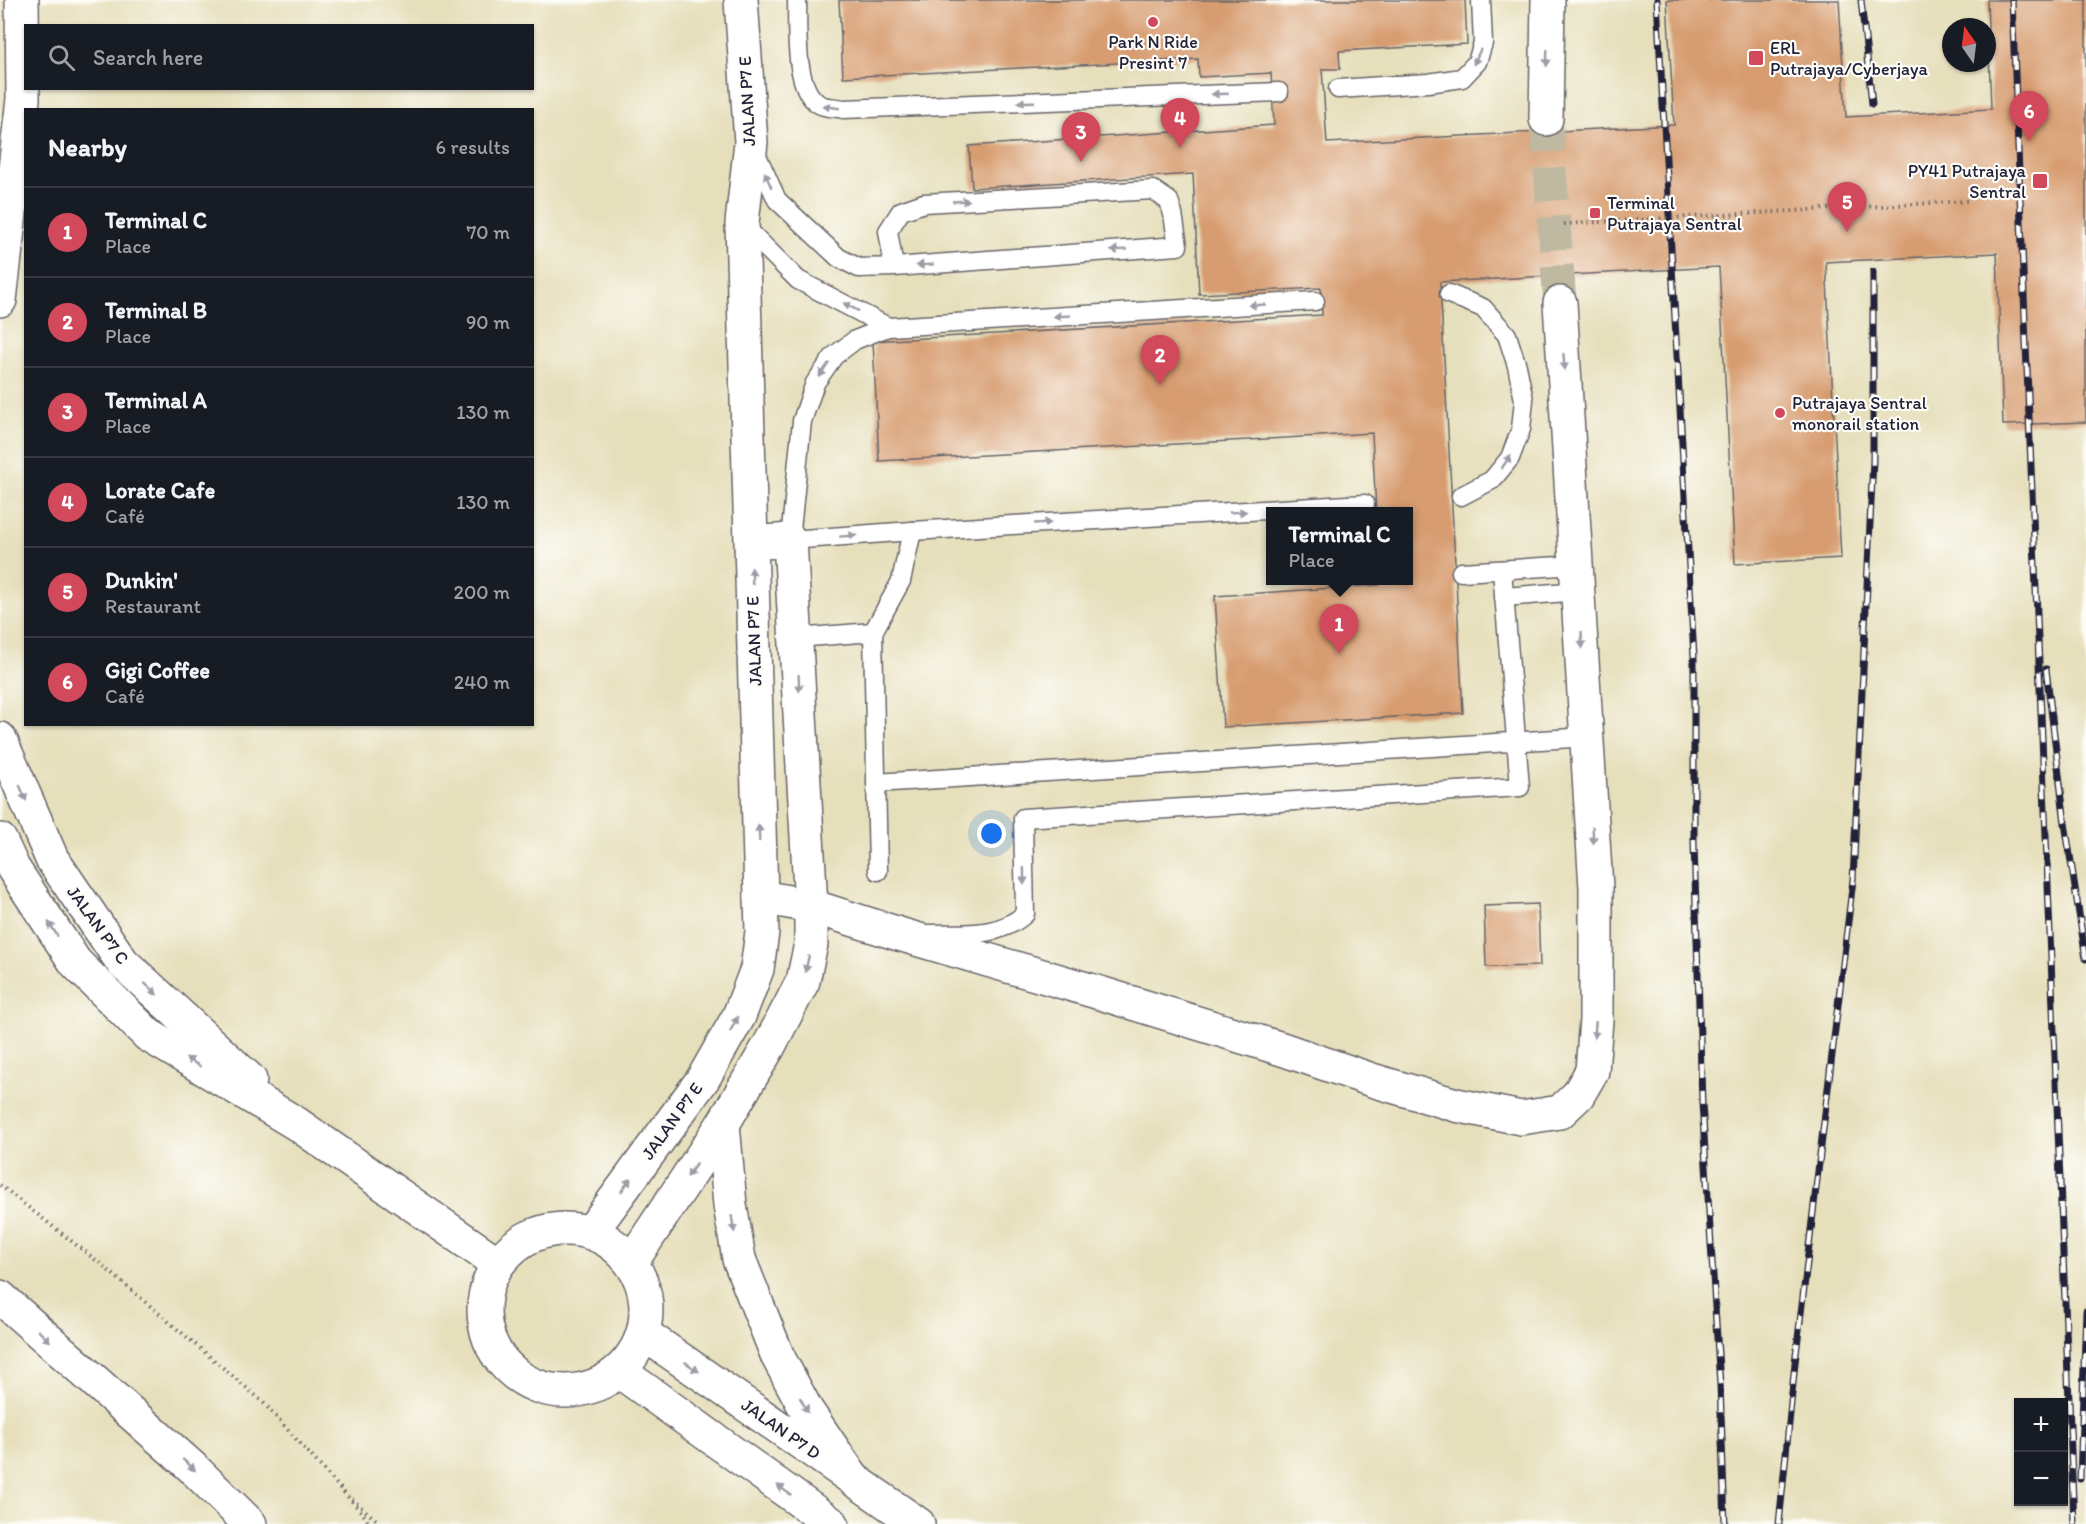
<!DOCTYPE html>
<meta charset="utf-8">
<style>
:root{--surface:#171b24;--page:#20242c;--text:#f1f3f6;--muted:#9ea1a6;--line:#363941;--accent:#d1495b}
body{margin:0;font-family:Itim,sans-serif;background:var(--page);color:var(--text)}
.controls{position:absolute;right:18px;bottom:18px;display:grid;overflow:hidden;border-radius:0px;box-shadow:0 2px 4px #0004}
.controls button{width:54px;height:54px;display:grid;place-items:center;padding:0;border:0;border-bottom:2px solid var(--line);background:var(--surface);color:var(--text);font:30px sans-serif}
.compass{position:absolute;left:1942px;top:18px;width:54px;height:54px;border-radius:50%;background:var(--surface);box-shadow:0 2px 4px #0004;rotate:346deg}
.you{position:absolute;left:992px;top:834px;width:21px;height:21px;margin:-15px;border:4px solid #fff;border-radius:50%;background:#1a73e8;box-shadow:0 0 0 9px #1a73e833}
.badge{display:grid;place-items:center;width:39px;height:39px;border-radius:50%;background:var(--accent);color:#fff;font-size:20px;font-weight:700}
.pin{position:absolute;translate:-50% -50px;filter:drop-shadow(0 2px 3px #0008)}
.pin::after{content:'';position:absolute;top:32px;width:21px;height:18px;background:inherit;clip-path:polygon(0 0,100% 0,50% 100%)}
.popup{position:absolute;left:1266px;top:507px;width:147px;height:78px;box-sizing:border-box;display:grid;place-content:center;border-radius:0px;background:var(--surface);filter:drop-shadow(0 2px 4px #0005);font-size:20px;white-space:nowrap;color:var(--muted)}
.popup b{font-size:22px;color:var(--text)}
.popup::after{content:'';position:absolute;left:50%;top:100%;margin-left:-12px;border:12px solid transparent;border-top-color:var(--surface)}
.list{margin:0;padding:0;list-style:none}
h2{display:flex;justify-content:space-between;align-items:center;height:78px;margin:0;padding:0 24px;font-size:26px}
h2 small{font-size:20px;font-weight:400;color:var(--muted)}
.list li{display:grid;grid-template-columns:39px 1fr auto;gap:18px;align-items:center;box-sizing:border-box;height:90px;padding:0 24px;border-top:2px solid var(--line)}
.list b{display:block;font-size:22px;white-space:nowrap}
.list p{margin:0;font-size:20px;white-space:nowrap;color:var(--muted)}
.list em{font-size:20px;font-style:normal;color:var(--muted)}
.icon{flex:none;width:33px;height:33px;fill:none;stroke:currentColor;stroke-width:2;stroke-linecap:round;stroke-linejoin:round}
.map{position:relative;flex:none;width:2086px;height:1524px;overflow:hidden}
.search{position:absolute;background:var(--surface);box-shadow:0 2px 4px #0004;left:24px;top:24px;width:510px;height:66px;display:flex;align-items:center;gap:15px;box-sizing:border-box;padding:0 21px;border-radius:0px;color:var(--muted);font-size:22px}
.panel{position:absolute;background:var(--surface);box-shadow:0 2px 4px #0004;left:24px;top:108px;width:510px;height:618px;border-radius:0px}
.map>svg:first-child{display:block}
.building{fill:#d79c6f}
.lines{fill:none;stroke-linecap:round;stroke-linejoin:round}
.secondary-tunnel{stroke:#bfb9a1;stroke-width:33;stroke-dasharray:33 16;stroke-linecap:butt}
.lane-casing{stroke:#676468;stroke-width:21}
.street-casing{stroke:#676468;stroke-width:36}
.secondary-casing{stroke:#676468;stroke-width:36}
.highway-casing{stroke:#676468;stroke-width:36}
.path{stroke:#676468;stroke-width:4;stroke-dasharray:1.5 4.5;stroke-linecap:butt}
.lane{stroke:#fff;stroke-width:18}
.street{stroke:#fff;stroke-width:33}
.secondary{stroke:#fff;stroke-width:33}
.highway{stroke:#fff;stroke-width:33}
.rail-casing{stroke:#22223b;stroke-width:7}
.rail{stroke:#fdfcf7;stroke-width:4.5;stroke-dasharray:14;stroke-linecap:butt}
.path-bridge{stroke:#676468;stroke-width:4;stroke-dasharray:1.5 4.5;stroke-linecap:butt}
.oneway{fill:#9c9ca7}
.poi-dot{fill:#d1495b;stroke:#fdfcf7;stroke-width:2}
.labels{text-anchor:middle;stroke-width:4.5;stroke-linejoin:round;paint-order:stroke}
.poi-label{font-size:18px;fill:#22223b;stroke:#fdfcf7;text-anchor:start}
.street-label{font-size:18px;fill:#22223b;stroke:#fdfcf7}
</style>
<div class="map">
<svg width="2086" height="1524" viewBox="0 0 2086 1524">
<rect width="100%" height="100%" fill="#fdfcf7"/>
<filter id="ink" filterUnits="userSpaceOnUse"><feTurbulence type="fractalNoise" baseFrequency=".0167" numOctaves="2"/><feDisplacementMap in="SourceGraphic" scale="12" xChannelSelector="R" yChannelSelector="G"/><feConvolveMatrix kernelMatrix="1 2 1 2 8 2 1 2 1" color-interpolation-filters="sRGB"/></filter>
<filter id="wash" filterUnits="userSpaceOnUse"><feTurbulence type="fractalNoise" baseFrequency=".008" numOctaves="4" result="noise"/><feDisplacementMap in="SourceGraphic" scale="24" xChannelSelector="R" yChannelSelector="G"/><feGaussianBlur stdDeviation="1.35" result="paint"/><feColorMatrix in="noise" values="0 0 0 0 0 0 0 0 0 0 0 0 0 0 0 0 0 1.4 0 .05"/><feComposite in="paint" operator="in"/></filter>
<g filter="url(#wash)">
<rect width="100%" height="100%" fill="#e6dfbb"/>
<g id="blocks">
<g class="building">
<polygon points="839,0 1465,0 1467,44 1339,51 1340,69 1322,69 1327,143 1674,125 1667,0 1839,0 1846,117 1991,109 1987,0 2086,0 2086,422 2003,425 1997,253 1826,262 1841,558 1735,564 1719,267 1440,282 1463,713 1223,727 1215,596 1379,585 1379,580 1408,580 1408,512 1376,512 1372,433 879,461 873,341 1322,315 1321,288 1199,294 1193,174 972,188 969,146 1274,125 1271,73 1199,77 1198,59 843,77"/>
<polygon points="1538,904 1540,966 1486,967 1484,906"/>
</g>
</g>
</g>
<g filter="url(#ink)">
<use href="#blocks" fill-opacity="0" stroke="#676468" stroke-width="1.5"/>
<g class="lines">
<polyline class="secondary-tunnel" points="1546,119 1560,303"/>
<g class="lane-casing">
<g id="lane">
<path d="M797,0C798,27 793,89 819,104C825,108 836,107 843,109L1279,92"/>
<polyline points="1338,89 1428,83 1462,78 1477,62 1483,43 1481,0"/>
<polyline points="754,149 777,200 839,258 859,268 894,267 1178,246 1173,214 1169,201 1153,190 924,203 901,211 888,231 894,267"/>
<polyline points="743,225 798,280 888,327 1315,301"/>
<polyline points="1449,294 1483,308 1507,335 1517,366 1524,400 1521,429 1510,458 1492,480 1461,496"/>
<polyline points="888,327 855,340 834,356 815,383 802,421 790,540 912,531 1365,504"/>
<polyline points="1461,572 1577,565"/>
<polyline points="1504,597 1579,591"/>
<polyline points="796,638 873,632"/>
<polyline points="876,783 1588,737"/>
<polyline points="878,871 873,632 901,581 912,531"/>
<path d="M929,934C964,933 998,938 1025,914L1023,818L1520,787L1502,570"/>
</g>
</g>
<g class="street-casing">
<g id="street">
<polyline points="0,300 23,99 22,0"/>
<polyline points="0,739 52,859 123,963 250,1080"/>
<polyline points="0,840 13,868 75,962 148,1035 297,1124 497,1263"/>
</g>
</g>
<g class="secondary-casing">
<g id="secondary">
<polyline points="1546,119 1548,0"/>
<polyline points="761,897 811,906 899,934 1100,993 1282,1049 1372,1080 1456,1105 1521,1118 1560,1112 1578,1095 1592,1071 1596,1020 1596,888 1560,303"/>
<polyline points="723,1124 730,1205 739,1259 778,1357 807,1411 854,1480"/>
<circle cx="565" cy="1310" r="81"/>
<polyline points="591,1232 703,1079 739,1016 757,969 762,932 742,223 751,142 741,0"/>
<polyline points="632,1261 723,1124 769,1046 803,981 811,944 811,906 790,540 752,543"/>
<polyline points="644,1334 918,1524"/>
<polyline points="619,1371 832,1524"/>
</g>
</g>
<g class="highway-casing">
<polyline id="highway" points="0,1297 193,1468 250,1524"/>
</g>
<g class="path">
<polyline points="0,1185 102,1265 262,1401 365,1516 369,1524"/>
<polyline points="352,1499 381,1524"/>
</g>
<use href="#lane" class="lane"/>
<use href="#street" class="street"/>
<use href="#secondary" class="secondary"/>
<use href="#highway" class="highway"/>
<g class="rail-casing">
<g id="rail">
<polyline points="1657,0 1694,657 1694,843 1702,1103 1720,1385 1725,1524"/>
<polyline points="1861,0 1872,104"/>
<polyline points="2012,0 2074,1524"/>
<polyline points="2046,669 2065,823 2086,959"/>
<polyline points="2080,1479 2086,1311"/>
<polyline points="1779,1524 1795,1363 1853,880 1873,460 1873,272"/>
</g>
</g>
<use href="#rail" class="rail"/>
<polyline class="path-bridge" points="1564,224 1967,201"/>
</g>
<defs><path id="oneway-solid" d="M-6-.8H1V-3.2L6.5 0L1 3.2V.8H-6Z" transform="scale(1.5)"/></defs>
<g class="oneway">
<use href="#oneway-solid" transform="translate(1477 57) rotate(115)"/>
<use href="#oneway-solid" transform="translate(1547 58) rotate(92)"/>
<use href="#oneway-solid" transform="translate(1220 94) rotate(178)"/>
<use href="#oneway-solid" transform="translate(1026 102) rotate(178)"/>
<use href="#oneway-solid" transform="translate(831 107) rotate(-171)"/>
<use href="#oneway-solid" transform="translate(768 180) rotate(-114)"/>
<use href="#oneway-solid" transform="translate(961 201) rotate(-3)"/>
<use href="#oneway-solid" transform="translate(1119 250) rotate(176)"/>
<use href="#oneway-solid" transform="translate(925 265) rotate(176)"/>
<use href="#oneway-solid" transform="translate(1257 305) rotate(177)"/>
<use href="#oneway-solid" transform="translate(851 307) rotate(-153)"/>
<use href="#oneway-solid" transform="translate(1062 316) rotate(177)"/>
<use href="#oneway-solid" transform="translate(1564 362) rotate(86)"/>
<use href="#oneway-solid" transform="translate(824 370) rotate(125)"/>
<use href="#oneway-solid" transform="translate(1506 462) rotate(-56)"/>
<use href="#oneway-solid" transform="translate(1238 512) rotate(-3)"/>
<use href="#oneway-solid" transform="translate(1043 523) rotate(-3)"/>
<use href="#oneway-solid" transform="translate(848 536) rotate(-4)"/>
<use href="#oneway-solid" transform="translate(752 576) rotate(-92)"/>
<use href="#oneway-solid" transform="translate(1582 640) rotate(86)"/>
<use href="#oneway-solid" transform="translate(799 683) rotate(87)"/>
<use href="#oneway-solid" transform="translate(23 793) rotate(67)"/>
<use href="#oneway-solid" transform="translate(759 833) rotate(-92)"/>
<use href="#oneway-solid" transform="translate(1593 835) rotate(87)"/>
<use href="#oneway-solid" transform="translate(1024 876) rotate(89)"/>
<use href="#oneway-solid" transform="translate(53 929) rotate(-123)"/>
<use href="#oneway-solid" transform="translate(807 964) rotate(103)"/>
<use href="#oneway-solid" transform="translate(151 989) rotate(43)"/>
<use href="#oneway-solid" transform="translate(734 1024) rotate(-62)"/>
<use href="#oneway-solid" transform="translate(1595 1030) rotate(95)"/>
<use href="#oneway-solid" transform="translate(193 1062) rotate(-149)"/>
<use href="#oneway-solid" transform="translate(692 1170) rotate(124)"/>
<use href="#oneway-solid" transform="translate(626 1185) rotate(-54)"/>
<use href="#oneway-solid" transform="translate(733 1224) rotate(80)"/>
<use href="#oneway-solid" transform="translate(44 1336) rotate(42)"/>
<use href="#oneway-solid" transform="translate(692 1367) rotate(35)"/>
<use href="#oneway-solid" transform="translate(804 1405) rotate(61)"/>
<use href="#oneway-solid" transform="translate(189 1465) rotate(42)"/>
<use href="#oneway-solid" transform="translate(784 1490) rotate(-144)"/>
</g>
</g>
<g class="poi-dot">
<circle cx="1153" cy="22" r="6"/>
<rect x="1748" y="50" width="16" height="16" rx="3"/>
<rect x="2032" y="173" width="16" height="16" rx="3"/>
<rect x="1589" y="207" width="12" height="12" rx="3"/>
<circle cx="1780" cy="413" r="6"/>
</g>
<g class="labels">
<g class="poi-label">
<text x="1153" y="48" text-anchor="middle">Park N Ride<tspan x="1153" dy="21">Presint 7</tspan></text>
<text x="1770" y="54">ERL<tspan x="1770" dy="21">Putrajaya/Cyberjaya</tspan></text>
<text x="2026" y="177" text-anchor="end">PY41 Putrajaya<tspan x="2026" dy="21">Sentral</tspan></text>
<text x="1607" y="209">Terminal<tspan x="1607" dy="21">Putrajaya Sentral</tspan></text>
<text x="1792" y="409">Putrajaya Sentral<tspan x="1792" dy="21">monorail station</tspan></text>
</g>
<g class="street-label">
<text transform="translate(747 101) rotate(-93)" y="6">JALAN P7 E</text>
<text transform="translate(754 641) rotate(-92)" y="6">JALAN P7 E</text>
<text transform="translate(98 925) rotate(54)" y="6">JALAN P7 C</text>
<text transform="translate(672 1121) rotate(-54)" y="6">JALAN P7 E</text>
<text transform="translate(781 1429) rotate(35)" y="6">JALAN P7 D</text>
</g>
</g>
</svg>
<div class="controls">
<button>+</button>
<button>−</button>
</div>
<svg class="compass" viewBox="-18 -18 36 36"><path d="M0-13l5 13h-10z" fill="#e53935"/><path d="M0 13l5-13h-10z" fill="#9ea1a6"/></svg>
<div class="you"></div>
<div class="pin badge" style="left:1339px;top:654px">1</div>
<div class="popup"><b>Terminal C</b>Place</div>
<div class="pin badge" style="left:1160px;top:385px">2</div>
<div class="pin badge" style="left:1081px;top:162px">3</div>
<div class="pin badge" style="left:1180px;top:148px">4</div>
<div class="pin badge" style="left:1847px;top:232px">5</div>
<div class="pin badge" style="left:2029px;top:141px">6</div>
<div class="search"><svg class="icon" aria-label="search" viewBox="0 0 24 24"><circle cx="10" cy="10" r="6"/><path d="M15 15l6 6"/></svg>Search here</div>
<section class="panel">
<h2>Nearby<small>6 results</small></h2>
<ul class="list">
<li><span class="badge">1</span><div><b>Terminal C</b><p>Place</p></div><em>70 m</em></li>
<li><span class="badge">2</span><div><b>Terminal B</b><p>Place</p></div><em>90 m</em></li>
<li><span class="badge">3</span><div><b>Terminal A</b><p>Place</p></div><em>130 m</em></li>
<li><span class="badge">4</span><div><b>Lorate Cafe</b><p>Café</p></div><em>130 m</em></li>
<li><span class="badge">5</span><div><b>Dunkin'</b><p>Restaurant</p></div><em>200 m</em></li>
<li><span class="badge">6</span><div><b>Gigi Coffee</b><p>Café</p></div><em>240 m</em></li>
</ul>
</section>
</div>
